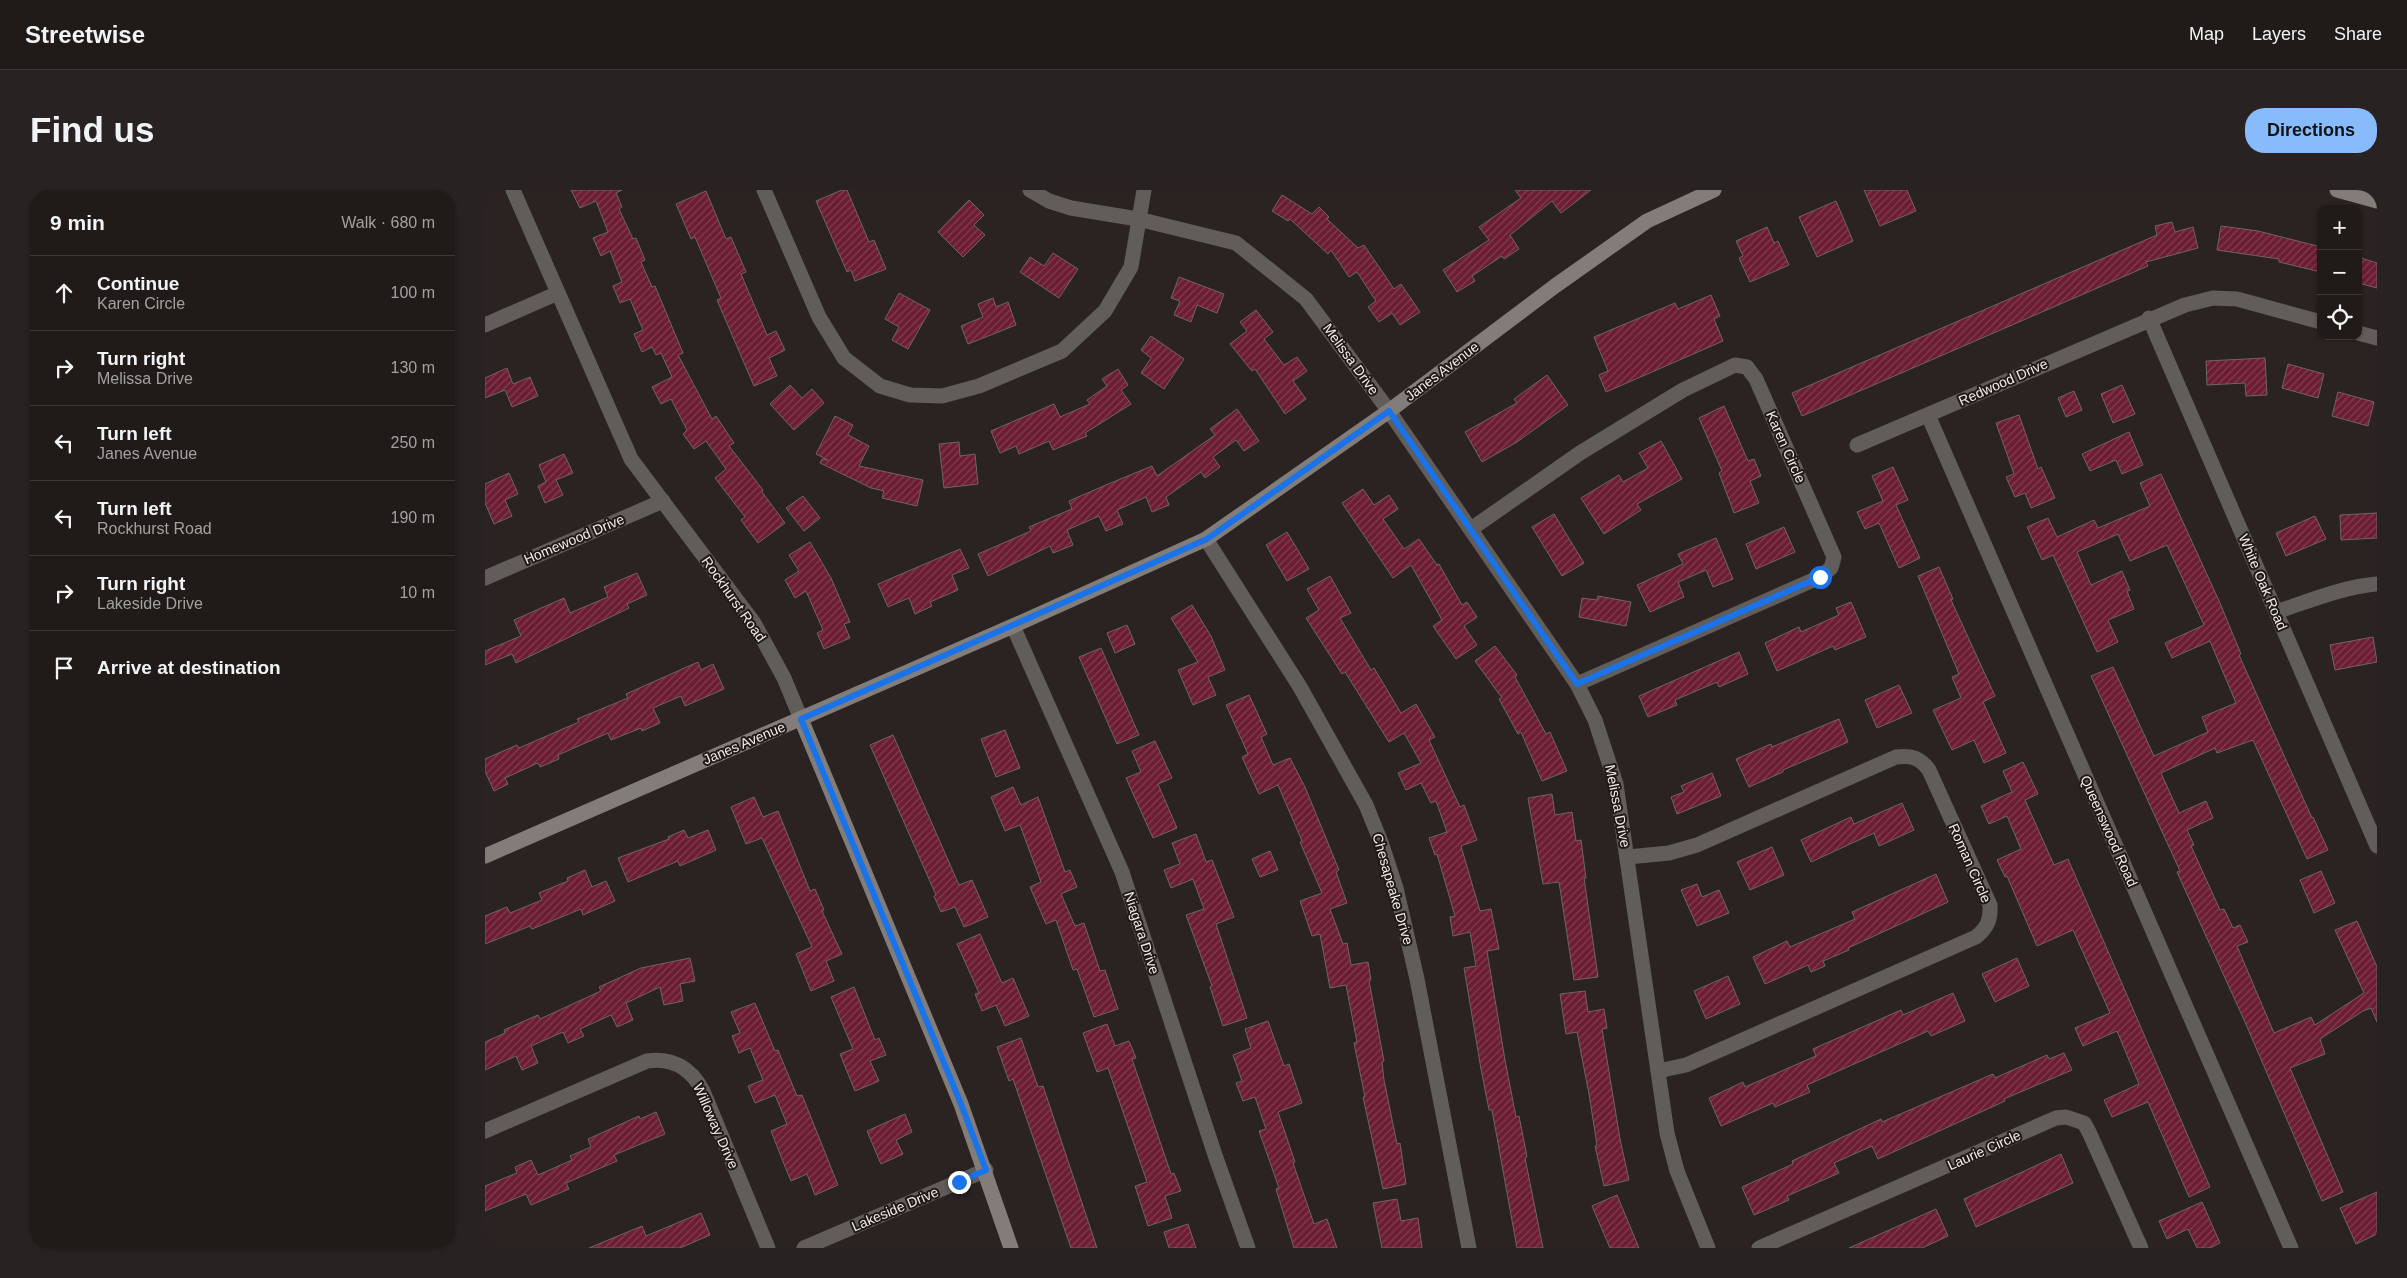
<!DOCTYPE html>
<meta charset="utf-8">
<style>
:root{--surface:#201a19;--page:#282322;--text:#f1f3f6;--muted:#a2a1a2;--line:#3d3838;--accent:#87bbfb}
body{margin:0;font-family:Arial,sans-serif;background:var(--page);color:var(--text)}
.controls{position:absolute;right:15px;top:15px;display:grid;overflow:hidden;border-radius:10px;box-shadow:0 1px 4px #0004}
.controls button{width:45px;height:45px;display:grid;place-items:center;padding:0;border:0;border-bottom:1px solid var(--line);background:var(--surface);color:var(--text);font:25px sans-serif}
.stop{position:absolute;width:15px;height:15px;margin:-11px;border:4px solid #1a73e8;border-radius:50%;background:#fff}
.stop.end{background:#1a73e8;border-color:#fff;box-shadow:0 1px 5px #0008}
.list{margin:0;padding:0;list-style:none}
h2{display:flex;justify-content:space-between;align-items:center;height:65px;margin:0;padding:0 20px;font-size:21px}
h2 small{font-size:16px;font-weight:400;color:var(--muted)}
.list li{display:grid;grid-template-columns:32px 1fr auto;gap:15px;align-items:center;box-sizing:border-box;height:75px;padding:0 20px;border-top:1px solid var(--line)}
.list b{display:block;font-size:19px;white-space:nowrap}
.list p{margin:0;font-size:16px;white-space:nowrap;color:var(--muted)}
.list em{font-size:16px;font-style:normal;color:var(--muted)}
.icon{flex:none;width:28px;height:28px;fill:none;stroke:currentColor;stroke-width:2;stroke-linecap:round;stroke-linejoin:round}
.map{position:relative;flex:none;width:1892px;height:1058px;overflow:hidden;border-radius:20px}
header{display:flex;align-items:center;gap:30px;box-sizing:border-box;height:70px;padding:0 25px;background:var(--surface);border-bottom:1px solid var(--line)}
header strong{font-size:24px}
nav{display:flex;gap:28px;margin-inline-start:auto;font-size:18px}
.intro{display:flex;align-items:center;justify-content:space-between;box-sizing:border-box;height:120px;padding:0 30px}
h1{margin:0;font-size:35px}
.button{padding:12px 22px;border-radius:20px;background:var(--accent);color:#111;font-size:18px;font-weight:700}
main{display:flex;gap:30px;padding:0 30px}
aside{flex:1;background:var(--surface);border-radius:20px;box-shadow:0 1px 4px #0004}
.map>svg:first-child{display:block}
.building{fill:url(#building-hatch);stroke:#6e6466}
.lines{fill:none;stroke-linecap:round;stroke-linejoin:round}
.street{stroke:#605d5b;stroke-width:15}
.secondary{stroke:#827d79;stroke-width:15}
.route{stroke:#1a73e8;stroke-width:6}
.labels{text-anchor:middle;stroke-width:4;stroke-linejoin:round;paint-order:stroke}
.street-label{font-size:14px;fill:#f1ecea;stroke:#201917}
</style>
<header>
<strong>Streetwise</strong>
<nav><a>Map</a><a>Layers</a><a>Share</a></nav>
</header>
<div class="intro"><h1>Find us</h1><a class="button">Directions</a></div>
<main>
<aside>
<h2>9 min<small>Walk · 680 m</small></h2>
<ul class="list">
<li><svg class="icon" aria-label="ahead" viewBox="0 0 24 24"><path d="M12 20V5M6 11l6-6 6 6"/></svg><div><b>Continue</b><p>Karen Circle</p></div><em>100 m</em></li>
<li><svg class="icon" aria-label="right" viewBox="0 0 24 24"><path d="M7 20v-9h11M14 6l5 5-5 5"/></svg><div><b>Turn right</b><p>Melissa Drive</p></div><em>130 m</em></li>
<li><svg class="icon" aria-label="left" viewBox="0 0 24 24"><path d="M17 20v-9H6M10 6l-5 5 5 5"/></svg><div><b>Turn left</b><p>Janes Avenue</p></div><em>250 m</em></li>
<li><svg class="icon" aria-label="left" viewBox="0 0 24 24"><path d="M17 20v-9H6M10 6l-5 5 5 5"/></svg><div><b>Turn left</b><p>Rockhurst Road</p></div><em>190 m</em></li>
<li><svg class="icon" aria-label="right" viewBox="0 0 24 24"><path d="M7 20v-9h11M14 6l5 5-5 5"/></svg><div><b>Turn right</b><p>Lakeside Drive</p></div><em>10 m</em></li>
<li><svg class="icon" aria-label="arrive" viewBox="0 0 24 24"><path d="M6 21V4h12l-3 4 3 4H6"/></svg><div><b>Arrive at destination</b></div></li>
</ul>
</aside>
<div class="map">
<svg width="1892" height="1058" viewBox="0 0 1892 1058">
<defs>
<pattern id="building-hatch" width="6" height="6" patternUnits="userSpaceOnUse" patternTransform="scale(1.25)"><rect width="6" height="6" fill="#6c1d33"/><path d="M-1 1l2-2M0 6l6-6M5 7l2-2" fill="none" stroke="#813e51"/></pattern>
</defs>
<rect width="100%" height="100%" fill="#2a2321"/>
<g class="building">
<polygon points="86,0 137,0 131,3 137,17 134,19 148,49 151,48 160,70 156,72 167,97 170,96 198,163 193,165 227,229 231,226 249,253 244,256 278,300 277,302 300,333 273,353 256,330 260,327 230,288 241,279 221,251 209,259 198,244 202,240 186,209 176,214 167,197 187,187 176,163 171,165 167,157 157,162 149,144 158,140 145,109 135,113 128,96 137,92 125,61 116,66 108,48 123,42 111,11 95,18"/>
<polygon points="357,0 362,0 384,52 389,50 401,79 370,91 366,80 362,82 331,11"/>
<polygon points="1030,0 1106,0 1076,23 1067,11 1025,45 1034,59 1019,69 1017,66 987,86 990,91 972,102 958,80 1004,50 994,37 1036,8"/>
<polygon points="1379,0 1422,0 1431,21 1395,36"/>
<polygon points="221,1 241,49 246,47 261,82 256,84 282,145 291,141 300,160 284,168 292,186 269,196 232,110 236,108 210,47 206,49 191,14"/>
<polygon points="797,5 827,24 834,17 844,27 842,29 873,58 879,55 909,99 916,94 935,122 915,135 907,123 894,132 883,117 891,111 872,82 864,87 846,60 843,64 805,29 803,31 787,21"/>
<polygon points="484,10 499,25 489,35 500,45 478,67 453,42"/>
<polygon points="1351,11 1368,51 1332,67 1314,27"/>
<polygon points="1687,32 1690,42 1708,37 1713,58 1661,72 1663,76 1317,226 1307,203 1672,45 1670,36"/>
<polygon points="1736,36 1773,41 1836,57 1836,82 1794,72 1794,69 1732,60"/>
<polygon points="1282,37 1289,53 1293,51 1304,75 1265,92 1254,68 1258,66 1251,51"/>
<polygon points="568,63 593,79 574,108 535,82 545,67 559,76"/>
<polygon points="1873,67 1892,73 1892,98 1873,93"/>
<polygon points="694,87 739,104 732,123 712,115 706,132 689,125 695,111 686,108"/>
<polygon points="414,103 445,120 423,159 407,150 414,137 400,129"/>
<polygon points="1226,105 1235,126 1229,129 1238,151 1121,202 1114,185 1123,181 1109,147 1190,113 1193,119"/>
<polygon points="508,108 511,117 523,112 531,135 483,154 476,136 498,127 493,114"/>
<polygon points="771,120 788,142 779,149 799,175 812,167 822,181 808,191 821,209 800,224 770,179 767,181 745,154 762,141 755,132"/>
<polygon points="666,146 699,169 679,199 656,183 666,168 656,160"/>
<polygon points="1780,168 1782,205 1761,206 1760,193 1722,195 1721,171"/>
<polygon points="1803,174 1839,184 1833,208 1797,198"/>
<polygon points="22,178 28,194 45,187 53,206 27,217 20,200 0,208 0,188"/>
<polygon points="633,179 643,195 636,200 646,214 600,243 602,246 568,260 564,251 534,264 531,256 515,263 506,241 569,214 575,227 605,214 602,210 622,196 617,189"/>
<polygon points="1062,185 1083,215 1032,252 997,272 980,242 1032,213 1029,209"/>
<polygon points="305,195 317,208 327,199 339,213 309,240 285,214"/>
<polygon points="1637,195 1650,224 1628,233 1616,204"/>
<polygon points="1589,201 1597,220 1581,227 1573,208"/>
<polygon points="1853,202 1889,212 1883,236 1847,226"/>
<polygon points="1239,216 1263,271 1269,269 1276,286 1265,291 1274,313 1249,323 1234,283 1237,281 1214,228"/>
<polygon points="752,219 774,251 759,261 751,250 728,267 735,277 720,288 716,282 681,307 684,315 667,322 661,307 632,320 638,334 621,341 614,326 582,340 588,355 568,363 565,356 503,386 493,364 546,341 544,337 587,319 584,311 621,295 667,276 672,286 730,245 725,239"/>
<polygon points="1534,225 1553,279 1556,277 1570,308 1546,318 1540,303 1530,307 1521,287 1529,284 1511,233"/>
<polygon points="350,226 368,235 363,245 384,256 374,276 438,290 432,316 397,308 399,301 386,298 335,273 337,269 343,270 331,264"/>
<polygon points="1644,242 1658,275 1637,284 1631,270 1605,281 1597,264"/>
<polygon points="1176,251 1197,289 1152,314 1156,320 1119,344 1096,308 1134,285 1138,292 1163,278 1154,263"/>
<polygon points="474,252 475,266 490,264 493,294 459,298 454,254"/>
<polygon points="79,264 88,283 71,290 78,305 60,313 53,296 61,292 54,275"/>
<polygon points="1408,277 1423,310 1411,315 1435,368 1414,378 1394,333 1380,339 1372,322 1398,311 1387,286"/>
<polygon points="24,283 33,304 20,310 27,326 9,334 0,313 0,294"/>
<polygon points="1676,284 1735,413 1756,464 1754,465 1827,628 1828,627 1843,660 1822,669 1768,550 1732,563 1730,558 1676,583 1694,623 1721,611 1728,628 1702,640 1709,655 1706,656 1735,720 1739,719 1748,738 1755,735 1763,752 1752,756 1789,843 1826,827 1830,835 1879,803 1850,740 1872,731 1892,777 1892,832 1886,818 1878,821 1835,849 1840,864 1805,878 1858,1002 1837,1011 1760,832 1692,682 1695,681 1606,486 1628,477 1669,566 1723,542 1717,527 1751,513 1725,451 1687,468 1680,453 1719,435 1682,355 1645,371 1633,344 1592,362 1606,395 1637,381 1645,400 1642,401 1649,419 1623,430 1633,452 1612,462 1568,365 1557,370 1542,337 1563,328 1572,347 1609,330 1613,338 1665,316 1655,293"/>
<polygon points="878,299 889,315 904,305 913,319 898,329 919,359 934,349 952,375 954,374 977,415 982,412 992,427 979,436 992,455 971,469 948,436 957,430 926,375 908,388 857,313"/>
<polygon points="318,306 335,328 319,341 301,318"/>
<polygon points="1892,323 1892,348 1856,350 1855,325"/>
<polygon points="1069,324 1099,373 1077,386 1047,337"/>
<polygon points="1830,326 1841,349 1801,366 1791,343"/>
<polygon points="1299,337 1310,362 1271,379 1261,354"/>
<polygon points="802,342 824,379 802,391 781,355"/>
<polygon points="1231,348 1248,389 1228,397 1221,380 1193,392 1199,407 1165,422 1152,395 1198,374 1193,364"/>
<polygon points="325,352 346,388 365,432 359,434 365,448 339,459 332,443 338,440 321,401 310,408 300,390 314,381 304,365"/>
<polygon points="475,359 484,378 467,385 473,400 445,412 447,416 430,424 424,408 403,417 393,394"/>
<polygon points="1454,377 1468,409 1466,410 1510,506 1498,512 1521,563 1499,573 1489,550 1467,560 1448,520 1476,508 1467,487 1474,484 1433,386"/>
<polygon points="152,383 162,405 142,414 144,418 31,473 27,464 0,475 0,461 36,446 29,430 79,408 85,423 123,407 119,397"/>
<polygon points="845,386 866,423 855,428 886,480 889,478 916,523 931,514 950,547 944,550 975,617 979,615 992,650 976,656 995,721 1006,719 1014,759 1002,761 1020,870 1031,927 1034,926 1042,967 1040,968 1058,1058 1032,1058 1007,920 1004,920 996,879 979,778 991,776 985,742 968,746 965,727 970,726 952,664 950,665 944,648 962,642 951,611 946,613 936,593 921,600 913,583 936,573 919,543 904,552 860,482 857,484 821,428 834,420 822,399"/>
<polygon points="1113,406 1146,412 1141,436 1094,427 1097,408 1112,410"/>
<polygon points="1366,412 1381,447 1350,460 1348,456 1292,481 1280,453 1314,437 1316,442 1354,425 1351,418"/>
<polygon points="707,415 726,446 740,480 723,487 731,505 708,515 693,480 713,472 686,428"/>
<polygon points="642,435 650,454 630,463 622,443"/>
<polygon points="1888,447 1892,472 1850,480 1845,455"/>
<polygon points="1010,456 1032,485 1030,487 1061,544 1065,542 1082,581 1057,591 1036,542 1033,544 1014,509 1017,508 990,471"/>
<polygon points="616,458 654,545 632,554 594,467"/>
<polygon points="1254,462 1263,484 1234,497 1232,492 1190,510 1192,515 1163,527 1154,506"/>
<polygon points="213,472 216,480 228,474 239,499 200,516 196,506 168,518 175,533 157,541 156,538 126,550 123,543 73,565 74,569 55,577 53,573 20,588 23,594 9,601 0,581 0,569 32,555 34,558 94,532 92,529 143,508 141,504"/>
<polygon points="1414,495 1427,523 1392,538 1380,510"/>
<polygon points="764,505 782,544 776,547 788,575 805,568 820,597 854,680 851,682 862,713 845,719 858,754 862,753 866,775 883,772 886,790 884,791 899,871 897,872 899,890 912,954 915,953 921,994 898,999 878,907 880,907 869,853 872,852 861,795 845,798 835,744 827,746 815,711 837,703 815,652 817,651 793,595 774,604 757,567 763,564 741,515"/>
<polygon points="1354,529 1363,552 1298,580 1298,582 1264,597 1251,569 1286,554 1287,557"/>
<polygon points="520,540 535,578 511,587 496,549"/>
<polygon points="408,545 474,695 487,690 503,727 479,737 470,717 456,722 449,706 451,705 385,555"/>
<polygon points="670,551 687,588 673,594 692,638 668,648 641,588 656,582 647,561"/>
<polygon points="1538,572 1553,604 1540,610 1569,675 1583,669 1725,997 1704,1007 1663,912 1627,927 1619,910 1654,894 1632,841 1598,856 1590,838 1625,823 1588,740 1552,756 1522,686 1520,687 1512,670 1536,659 1522,626 1504,634 1496,616 1527,602 1518,581"/>
<polygon points="1227,583 1236,606 1192,624 1186,607 1199,602 1196,596"/>
<polygon points="528,597 536,615 553,607 580,682 585,680 592,697 576,704 590,736 599,733 615,781 620,780 633,819 609,827 592,779 588,780 571,730 561,734 545,697 556,692 535,635 520,641 506,607"/>
<polygon points="1067,604 1070,625 1087,622 1091,651 1096,650 1101,688 1099,688 1113,787 1089,790 1074,692 1058,694 1043,608"/>
<polygon points="269,607 278,627 293,621 325,701 330,699 339,720 337,721 357,764 341,771 349,791 326,801 311,764 327,757 277,648 261,654 246,617"/>
<polygon points="1417,613 1429,640 1394,656 1389,643 1326,672 1316,650 1366,627 1369,634"/>
<polygon points="199,640 203,648 223,640 231,660 195,676 193,671 143,692 133,668 184,649 183,647"/>
<polygon points="711,644 721,672 727,670 749,727 731,734 762,828 738,836 725,797 727,796 701,725 719,719 708,689 686,698 679,680 695,674 687,653"/>
<polygon points="1287,657 1299,685 1265,700 1252,672"/>
<polygon points="785,661 793,680 775,687 767,669"/>
<polygon points="100,680 107,697 121,691 130,711 98,725 96,719 47,739 45,736 0,754 0,726 22,717 25,723 57,710 54,703 83,691 82,688"/>
<polygon points="1836,681 1850,713 1829,723 1815,690"/>
<polygon points="1451,684 1463,712 1363,758 1364,760 1338,771 1340,776 1326,782 1323,775 1280,794 1268,767 1302,751 1305,757 1370,729 1367,722"/>
<polygon points="1212,694 1217,707 1234,700 1244,723 1212,736 1196,700"/>
<polygon points="495,744 517,793 528,788 544,826 520,836 511,815 497,821 490,804 494,803 472,754"/>
<polygon points="205,768 210,791 195,794 198,811 179,815 175,797 141,813 148,830 132,837 126,825 95,839 99,846 83,853 78,842 46,856 53,873 37,880 31,866 0,880 0,852 20,843 19,840 53,825 55,829 116,801 114,797 156,778"/>
<polygon points="1532,768 1544,796 1510,812 1497,784"/>
<polygon points="1243,786 1255,814 1221,829 1209,801"/>
<polygon points="369,797 390,850 394,848 401,865 385,871 394,891 370,901 355,864 368,859 346,807"/>
<polygon points="1100,801 1103,822 1119,819 1122,838 1117,839 1135,949 1144,990 1119,996 1110,956 1112,955 1104,904 1092,842 1081,844 1075,804"/>
<polygon points="1468,803 1480,831 1446,846 1443,841 1322,895 1325,902 1290,917 1288,913 1236,936 1224,908 1258,892 1260,897 1331,866 1328,859 1416,820 1418,825"/>
<polygon points="270,813 290,861 293,860 312,906 317,905 353,995 330,1005 322,984 306,991 299,974 286,941 302,934 290,905 270,913 263,896 278,890 265,858 254,863 247,846 255,843 246,822"/>
<polygon points="783,831 799,876 804,874 817,913 793,922 810,972 808,973 829,1034 842,1029 852,1058 809,1058 791,999 794,998 774,941 781,939 770,907 758,911 751,893 757,891 748,865 766,858 760,839"/>
<polygon points="622,834 630,856 644,851 651,868 647,869 686,984 689,983 696,1001 680,1006 687,1028 663,1036 650,996 662,992 623,878 612,882 598,843"/>
<polygon points="536,848 553,897 558,896 612,1058 586,1058 528,889 524,891 512,857"/>
<polygon points="1579,863 1587,880 1519,909 1520,911 1393,969 1387,956 1349,973 1354,983 1302,1006 1304,1010 1269,1025 1257,997 1308,974 1307,971 1396,929 1397,932 1508,884 1510,888 1562,865 1564,869"/>
<polygon points="171,922 180,944 129,965 132,971 81,993 84,999 46,1015 41,1004 0,1021 0,996 32,983 30,977 46,970 53,985 87,970 85,966 106,957 103,949 154,926 155,929"/>
<polygon points="420,924 427,942 411,950 418,964 396,974 382,941"/>
<polygon points="1576,964 1588,993 1491,1037 1479,1009"/>
<polygon points="1892,1002 1892,1044 1871,1054 1855,1018"/>
<polygon points="1132,1005 1154,1058 1125,1058 1107,1016"/>
<polygon points="912,1009 916,1031 933,1028 937,1058 897,1058 888,1013"/>
<polygon points="1717,1012 1735,1053 1725,1058 1712,1058 1703,1039 1682,1049 1674,1031"/>
<polygon points="1451,1019 1463,1046 1437,1058 1364,1058"/>
<polygon points="216,1023 225,1045 195,1058 104,1058 157,1036 161,1046"/>
<polygon points="703,1034 711,1058 684,1058 679,1042"/>
</g>
<g class="lines">
<g class="street">
<polyline points="28,0 146,269 269,433 299,488 316,529"/>
<polyline points="279,0 334,127 359,168 395,196 425,205 457,206 494,196 577,161 620,121 646,77 659,0"/>
<polyline points="545,0 564,11 586,18 653,29 751,53 821,109 904,221 1092,494 1110,530 1131,594 1182,943 1192,981 1223,1058"/>
<polyline points="1664,128 1892,656"/>
<polyline points="0,135 73,103"/>
<polyline points="1873,143 1892,148"/>
<polyline points="1443,225 1806,1058"/>
<polyline points="1372,255 1700,115 1728,108 1752,109 1836,132"/>
<polyline points="986,339 1095,263 1198,200 1250,175 1262,177 1271,189 1349,367 1346,378 1335,387 1092,494"/>
<polyline points="721,349 815,497 881,615 896,652 911,698 932,789 984,1058"/>
<polyline points="0,388 178,311"/>
<path d="M1791,422C1824,411 1857,397 1892,394"/>
<polyline points="528,436 637,682 730,965 763,1058"/>
<path d="M1143,667L1184,663L1212,655L1411,567C1427,565 1435,568 1444,580L1505,715C1506,730 1502,738 1491,747L1201,875L1173,881"/>
<path d="M0,941L162,871C187,867 206,878 218,901L283,1058"/>
<polyline points="319,1058 501,980"/>
<polyline points="1274,1058 1571,928 1581,927 1599,933 1604,942 1656,1058"/>
</g>
<g class="secondary">
<polyline points="1852,0 1892,11"/>
<polyline points="316,529 476,914 526,1058"/>
<polyline points="0,666 528,436 721,349 904,221 1070,96 1162,31 1229,0"/>
</g>
</g>
<g class="lines">
<polyline class="route" points="474,992 501,980 476,914 316,529 722,349 904,221 1092,494 1335,387"/>
</g>
<g class="labels">
<g class="street-label">
<text transform="translate(866 169) rotate(54)" y="5">Melissa Drive</text>
<text transform="translate(957 181) rotate(-37)" y="5">Janes Avenue</text>
<text transform="translate(1518 192) rotate(-24)" y="5">Redwood Drive</text>
<text transform="translate(1301 257) rotate(66)" y="5">Karen Circle</text>
<text transform="translate(89 349) rotate(-23)" y="5">Homewood Drive</text>
<text transform="translate(1778 392) rotate(67)" y="5">White Oak Road</text>
<text transform="translate(249 409) rotate(55)" y="5">Rockhurst Road</text>
<text transform="translate(259 553) rotate(-23)" y="5">Janes Avenue</text>
<text transform="translate(1133 616) rotate(79)" y="5">Melissa Drive</text>
<text transform="translate(1624 641) rotate(66)" y="5">Queenswood Road</text>
<text transform="translate(1485 673) rotate(66)" y="5">Roman Circle</text>
<text transform="translate(908 699) rotate(74)" y="5">Chesapeake Drive</text>
<text transform="translate(657 743) rotate(72)" y="5">Niagara Drive</text>
<text transform="translate(231 936) rotate(66)" y="5">Willoway Drive</text>
<text transform="translate(1499 960) rotate(-24)" y="5">Laurie Circle</text>
<text transform="translate(410 1019) rotate(-23)" y="5">Lakeside Drive</text>
</g>
</g>
</svg>
<div class="controls">
<button>+</button>
<button>−</button>
<button><svg class="icon" aria-label="locate" viewBox="0 0 24 24"><circle cx="12" cy="12" r="6"/><path d="M12 2v4M12 18v4M2 12h4M18 12h4"/></svg></button>
</div>
<div class="stop" style="left:1335px;top:387px"></div>
<div class="stop end" style="left:474px;top:992px"></div>
</div>
</main>
